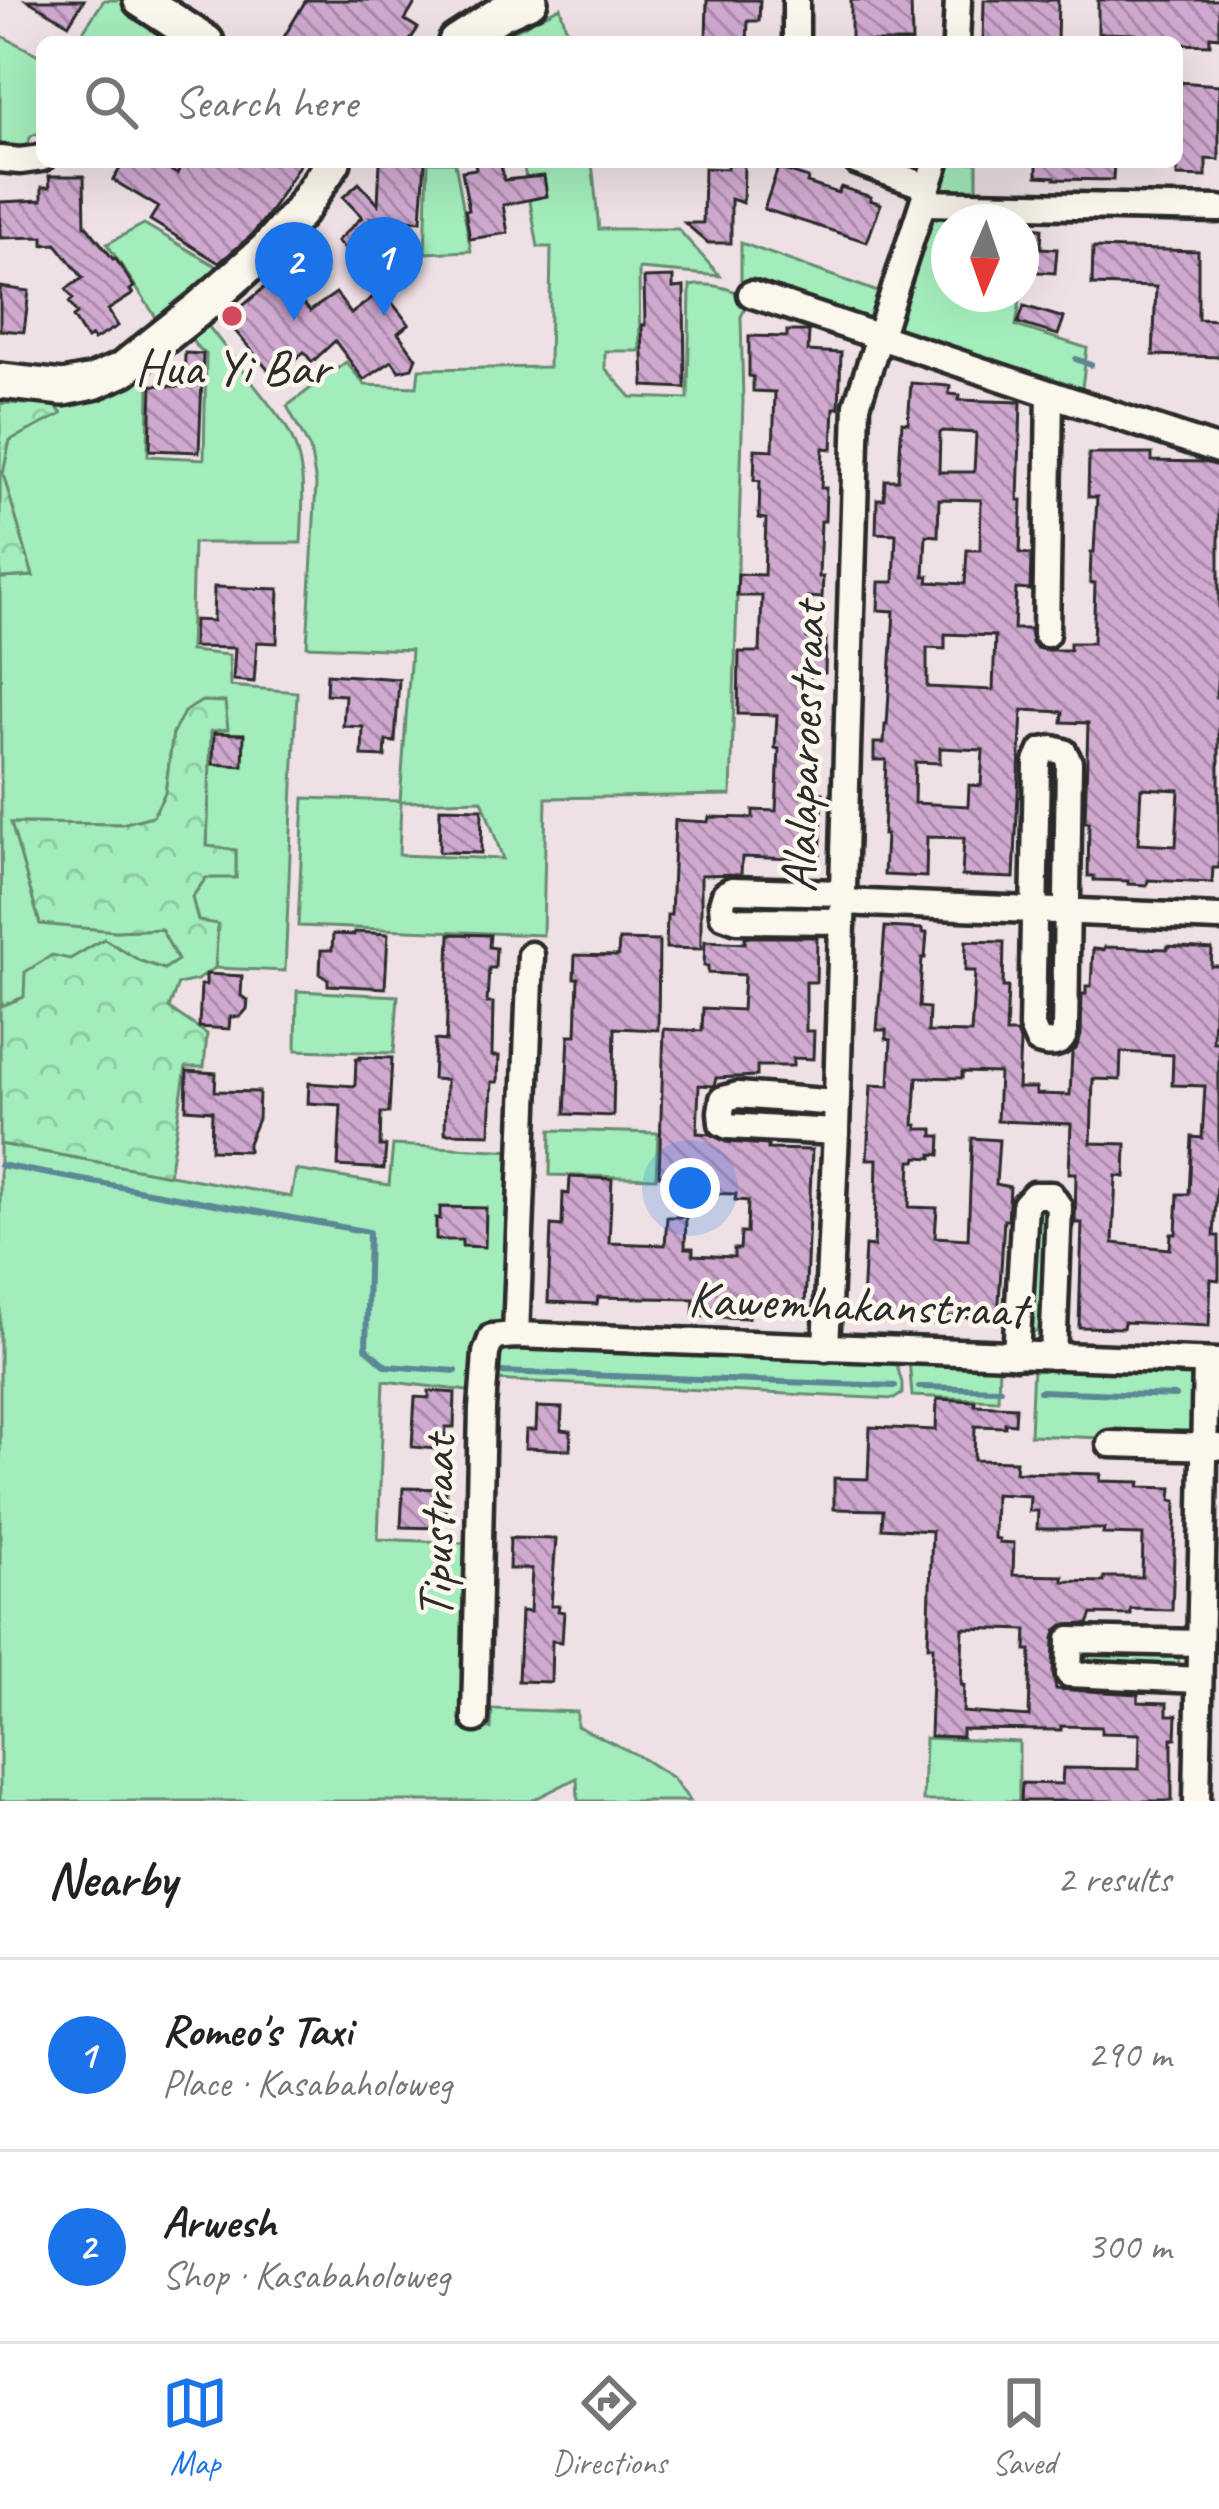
<!DOCTYPE html>
<meta charset="utf-8">
<style>
:root{--surface:#fff;--page:#f2f2f2;--text:#222;--muted:#767676;--line:#e0e0e0;--accent:#1a73e8}
body{margin:0;font-family:Caveat,sans-serif;background:var(--page);color:var(--text)}
.compass{position:absolute;left:931px;top:204px;width:108px;height:108px;border-radius:50%;background:var(--surface);box-shadow:0 12px 48px #0002;rotate:182deg}
.you{position:absolute;left:690px;top:1188px;width:42px;height:42px;margin:-30px;border:9px solid #fff;border-radius:50%;background:#1a73e8;box-shadow:0 0 0 18px #1a73e833}
.badge{display:grid;place-items:center;width:78px;height:78px;border-radius:50%;background:var(--accent);color:#fff;font-size:39px;font-weight:700}
.pin{position:absolute;translate:-50% -99px;filter:drop-shadow(0 3px 6px #0008)}
.pin::after{content:'';position:absolute;top:63px;width:42px;height:36px;background:inherit;clip-path:polygon(0 0,100% 0,50% 100%)}
.list{margin:0;padding:0;list-style:none}
h2{display:flex;justify-content:space-between;align-items:center;height:156px;margin:0;padding:0 48px;font-size:51px}
h2 small{font-size:39px;font-weight:400;color:var(--muted)}
.list li{display:grid;grid-template-columns:78px 1fr auto;gap:36px;align-items:center;box-sizing:border-box;height:192px;padding:0 48px;border-top:3px solid var(--line)}
.list b{display:block;font-size:45px;white-space:nowrap}
.list p{margin:0;font-size:39px;white-space:nowrap;color:var(--muted)}
.list em{font-size:39px;font-style:normal;color:var(--muted)}
.icon{flex:none;width:66px;height:66px;fill:none;stroke:currentColor;stroke-width:2;stroke-linecap:round;stroke-linejoin:round}
.map{position:relative;flex:none;width:1219px;height:1801px;overflow:hidden}
.search{position:absolute;background:var(--surface);box-shadow:0 12px 48px #0002;left:36px;right:36px;top:36px;height:132px;display:flex;align-items:center;gap:30px;box-sizing:border-box;padding:0 42px;border-radius:18px;color:var(--muted);font-size:45px}
.sheet{height:540px;background:var(--surface)}
nav{display:flex;justify-content:space-around;align-items:center;box-sizing:border-box;height:168px;border-top:3px solid var(--line);background:var(--surface);font-size:33px;color:var(--muted)}
nav a{display:grid;justify-items:center;gap:6px}
nav .on{color:var(--accent)}
.map>svg:first-child{display:block}
.green{fill:#a3ecbb;stroke:#678c73;stroke-width:3;fill-rule:evenodd}
.forest{fill:url(#forest-crowns);stroke:#678c73;stroke-width:3}
.lines{fill:none;stroke-linecap:round;stroke-linejoin:round}
.stream{stroke:#5b8795;stroke-width:6}
.building{fill:url(#building-back-hatch);stroke:#2b2b2b;stroke-width:3;fill-rule:evenodd}
.street-casing{stroke:#2b2b2b;stroke-width:33}
.secondary-casing{stroke:#2b2b2b;stroke-width:42}
.street{stroke:#fbf7ec;stroke-width:24}
.secondary{stroke:#fbf7ec;stroke-width:33}
.poi-dot{fill:#d1495b;stroke:#fbf7ec;stroke-width:4.5}
.labels{text-anchor:middle;stroke-width:9;stroke-linejoin:round;paint-order:stroke}
.poi-label{font-size:51px;fill:#2b2b2b;stroke:#fbf7ec}
.street-label{font-size:51px;fill:#2b2b2b;stroke:#fbf7ec}
</style>
<div class="map">
<svg width="1219" height="1801" viewBox="0 0 1219 1801">
<defs>
<pattern id="forest-crowns" width="20" height="18" patternUnits="userSpaceOnUse" patternTransform="scale(3)"><rect width="20" height="18" fill="#a3ecbb"/><path d="M2 6a3 3 0 1 1 6 0M12 15a3 3 0 1 1 6 0" fill="none" stroke="#8ccba1"/></pattern>
<pattern id="building-back-hatch" width="6" height="6" patternUnits="userSpaceOnUse" patternTransform="scale(3)"><rect width="6" height="6" fill="#d0a9d0"/><path d="M-1 5l2 2M0 0l6 6M5-1l2 2" fill="none" stroke="#a98aa9"/></pattern>
</defs>
<rect width="100%" height="100%" fill="#eee0e4"/>
<filter id="ink" filterUnits="userSpaceOnUse"><feTurbulence type="fractalNoise" baseFrequency=".00833" numOctaves="2"/><feDisplacementMap in="SourceGraphic" scale="24" xChannelSelector="R" yChannelSelector="G"/><feConvolveMatrix kernelMatrix="1 2 1 2 8 2 1 2 1" color-interpolation-filters="sRGB"/></filter>
<g filter="url(#ink)">
<g class="green">
<polygon points="104,0 124,0 189,42 76,42"/>
<polygon points="560,7 570,42 495,42 502,37"/>
<polygon points="0,35 42,57 42,132 31,136 28,143 30,151 0,151"/>
<polygon points="428,162 455,162 471,251 425,253"/>
<path d="M523,162H592L599,229H678L720,276L639,269L640,351H605V368L631,397L688,399L690,286C712,282 729,289 750,297L741,317L743,400L731,795L546,798L543,935L298,926L304,798L400,801L411,650L307,646L316,484L310,449L287,406L346,362L365,385L417,387L419,369L549,367L551,247H538ZM482,800L503,859L399,855L401,802Z"/>
<polygon points="942,162 977,162 977,193 941,190 937,187"/>
<polygon points="930,210 967,211 966,222 949,222 949,294 1021,294 1016,326 1087,348 1081,396 902,336 892,323"/>
<polygon points="144,224 228,273 162,326 107,244"/>
<polygon points="741,243 878,292 869,318 855,321 741,282"/>
<path d="M205,322L284,423C308,461 303,500 301,543H193L190,651L229,655L230,686L297,692L285,971L215,968L218,925L198,921L192,898L205,878L236,877V850L207,846L211,730L228,728L173,733L165,793L154,816L122,824L12,823L115,931L162,929L178,961L164,969L140,961L104,939L69,960L25,997L2,1006L0,578L33,576L2,474L10,440L61,414L55,405C93,403 107,396 140,378L149,387L148,456L204,459L206,354C199,348 190,343 191,333Z"/>
<polygon points="297,991 398,996 394,1053 296,1050"/>
<polygon points="551,1130 658,1133 656,1178 550,1175"/>
<polygon points="0,1144 291,1197 296,1170 389,1185 393,1145 516,1151 507,1324 481,1332 476,1392 384,1381 378,1539 465,1543 461,1728 491,1729 492,1709 577,1712 577,1726 637,1755 673,1778 690,1801 578,1801 577,1778 531,1801 0,1801"/>
<polygon points="1049,1198 1046,1329 1032,1333 1026,1330 1031,1205"/>
<polygon points="502,1343 895,1359 902,1383 902,1394 894,1399 491,1380 492,1357"/>
<polygon points="909,1358 999,1362 998,1400 912,1396"/>
<polygon points="1033,1365 1190,1372 1195,1376 1195,1428 1190,1434 1174,1441 1030,1435"/>
<polygon points="1078,1643 1178,1650 1179,1666 1174,1672 1080,1668"/>
<polygon points="925,1738 1019,1742 1019,1801 923,1801"/>
</g>
<g class="forest">
<polygon points="0,403 55,405 62,414 10,440 3,474 33,576 0,578"/>
<polygon points="202,701 225,702 228,729 211,731 207,846 236,850 236,878 206,878 192,897 198,921 218,924 215,968 197,980 178,984 169,1008 207,1034 204,1067 186,1067 169,1175 0,1144 0,1004 2,1006 24,997 25,972 52,955 70,959 104,939 140,961 164,969 178,960 161,929 115,931 40,924 11,823 122,824 153,816 165,793 173,733 184,712"/>
</g>
<g class="lines">
<g class="stream">
<polyline points="1076,359 1091,365"/>
<polyline points="0,1165 369,1232 366,1348 386,1366 456,1371"/>
<polyline points="498,1372 895,1386"/>
<polyline points="919,1387 1000,1389"/>
<polyline points="1040,1391 1175,1396"/>
</g>
</g>
<g class="building">
<polygon points="27,0 84,0 69,24"/>
<polygon points="306,0 417,0 405,20 418,28 409,42 281,42"/>
<polygon points="707,0 760,0 759,21 748,21 747,42 706,42"/>
<polygon points="851,0 911,0 912,42 851,42"/>
<polygon points="984,0 1058,0 1057,42 983,42"/>
<polygon points="1098,0 1219,0 1219,37 1210,36 1210,45 1177,44 1134,42 1135,34 1098,33"/>
<polygon points="1177,82 1219,85 1219,160 1206,159 1206,177 1177,176"/>
<polygon points="124,162 157,162 177,174 184,162 301,162 272,209 252,235 219,263 150,220 158,207 113,180"/>
<polygon points="380,162 425,162 421,221 371,218 415,263 386,291 337,241 362,217 343,197 359,183 378,204"/>
<polygon points="475,162 500,162 504,180 544,176 547,196 503,205 508,233 470,239 465,210 469,210 462,171 476,169"/>
<polygon points="1037,162 1114,162 1113,180 1055,179 1055,177 1037,176"/>
<polygon points="727,164 744,164 743,203 731,199 731,243 708,243 685,223 703,223 704,168 727,169"/>
<polygon points="778,168 808,178 807,183 838,193 841,187 871,197 870,200 881,204 867,242 764,209"/>
<polygon points="49,176 84,176 85,227 86,225 113,259 115,258 134,287 130,290 133,294 108,310 118,326 94,340 92,336 87,339 73,317 77,314 69,302 73,299 66,289 83,278 56,244 43,245 43,237 0,238 0,202 42,200 42,187 50,187"/>
<polygon points="1021,226 1042,228 1041,248 1057,249 1055,273 1021,271"/>
<polygon points="1093,248 1198,251 1198,319 1219,320 1219,357 1153,355 1156,287 1092,285"/>
<polygon points="278,276 310,311 336,293 351,314 382,290 409,324 398,333 416,358 412,368 399,371 392,361 364,380 335,341 312,362 304,352 274,377 226,320"/>
<polygon points="673,277 673,288 684,287 685,388 644,386 642,325 645,325 644,278"/>
<polygon points="0,287 29,291 24,332 0,330"/>
<polygon points="1024,306 1064,318 1058,335 1018,323"/>
<polygon points="787,331 809,331 808,351 841,353 839,408 834,408 832,449 823,448 821,488 826,488 825,521 821,521 819,577 823,577 822,598 808,597 807,638 826,638 825,673 811,673 804,754 809,755 807,792 823,793 820,860 742,857 741,874 701,875 701,949 666,948 667,915 671,915 675,820 708,822 709,817 753,818 753,810 776,811 779,749 775,748 777,715 738,714 739,652 760,652 762,596 737,596 738,574 764,575 766,519 759,518 760,481 754,480 755,449 773,450 775,392 753,391 753,377 749,376 749,336 787,337"/>
<polygon points="185,353 203,354 199,452 150,450 152,385 184,387"/>
<path d="M911,383L950,386L949,394L960,395L959,400L1021,402L1018,500H1022L1020,553L1031,554L1030,590L1016,589L1014,629H1030L1032,643L1036,648L1045,650H1070V643H1093L1095,583H1090L1091,552H1094L1097,497H1088L1089,454H1152V461L1204,462L1219,466V658L1216,697H1219V868H1213L1212,883L1148,880L1147,885L1128,884V881L1094,880V876H1088L1089,822H1085L1088,723L1062,722L1063,712L1022,710L1014,878L962,876L964,838L927,837L926,877L884,875L886,835H883L886,760H874V743H884L885,725H887L894,611L878,610L879,582H894L896,534L876,533L877,499H884L885,480H898L902,422L908,423ZM943,431L976,433L974,472H939L940,433ZM939,499L981,500L980,550H967L965,584L928,582L929,576H924L926,535L938,536ZM945,634L995,636L993,690L927,687V648L945,649ZM940,748L983,750L981,786L969,785L968,806L914,803L915,762L940,763ZM1141,788L1179,790L1176,846L1138,844Z"/>
<polygon points="214,587 279,589 277,643 257,642 254,682 233,680 235,648 193,647 194,620 213,621"/>
<polygon points="327,674 399,679 395,742 386,741 385,757 362,756 363,727 343,726 345,695 326,694"/>
<polygon points="214,733 244,734 243,766 213,764"/>
<polygon points="440,808 482,809 481,853 439,852"/>
<path d="M885,927L922,929V933H927L925,958H922L919,1007L929,1008L928,1032L971,1033L975,971H965L966,941L1004,942L1003,987H1008L1006,1033H1017L1020,1041L1018,1088H1036V1094L1070,1095L1072,1052L1076,1049L1081,1035L1082,994H1086V986H1091L1093,949L1104,950L1105,947L1168,949V946L1212,949L1211,966H1219V986L1215,985L1213,1042H1219V1183H1217L1214,1236H1219V1280L1211,1279L1209,1326L1124,1322L1123,1328L1079,1327L1082,1223H1075L1076,1173H1069L1071,1124L997,1121L999,1073L962,1072V1078L917,1077L914,1125H917V1129H933V1136H941L940,1155L932,1154V1158L917,1157L916,1161H911L909,1207L937,1208L935,1237L968,1239L972,1138L999,1140L996,1184L1010,1187L1008,1220H1004L998,1319L934,1316L933,1324L861,1321L865,1246L874,1247L876,1199L877,1159H867L871,1085L889,1086L891,1040L886,1039V1030H877ZM1121,1052L1173,1055L1172,1085L1205,1086L1202,1138L1192,1137L1189,1194H1178L1176,1234H1171L1170,1249L1113,1243L1116,1176L1125,1177L1126,1144L1091,1143L1093,1079L1120,1080Z"/>
<polygon points="354,932 388,934 385,988 328,985 328,979 320,974 321,950 332,950 333,934 354,935"/>
<polygon points="450,934 490,935 489,947 496,948 495,968 489,968 487,1003 493,1003 492,1056 499,1056 498,1082 492,1082 490,1134 445,1133 446,1080 433,1079 435,1040 446,1041"/>
<polygon points="745,937 817,937 816,982 806,982 806,1031 814,1031 813,1059 793,1058 793,1066 757,1066 757,1076 716,1078 714,1086 699,1085 697,1133 710,1134 726,1142 768,1145 768,1149 812,1150 805,1307 799,1307 799,1310 749,1307 748,1318 693,1316 694,1299 598,1297 597,1304 548,1302 551,1225 562,1226 563,1193 569,1194 570,1177 612,1179 609,1243 665,1245 667,1217 686,1217 685,1248 693,1248 693,1255 734,1257 734,1249 740,1249 741,1233 747,1233 748,1201 735,1200 736,1194 698,1193 699,1176 659,1175 664,1029 702,1031 703,1008 742,1010 744,975 708,973 708,966 704,966 705,941 745,943"/>
<polygon points="619,940 659,941 658,1030 615,1028 613,1116 565,1114 569,1035 576,1035 578,978 574,978 575,955 618,956"/>
<polygon points="206,974 242,976 241,996 248,1000 247,1009 240,1017 230,1017 229,1029 199,1027 201,985 206,985"/>
<polygon points="360,1057 392,1058 389,1113 381,1113 380,1146 386,1146 384,1169 338,1166 341,1105 308,1103 309,1083 355,1086 356,1059 360,1059"/>
<polygon points="187,1071 216,1073 215,1091 259,1092 258,1119 248,1143 248,1151 211,1150 212,1111 186,1109"/>
<polygon points="440,1207 486,1208 485,1247 462,1246 462,1240 436,1240 436,1218 440,1219"/>
<polygon points="429,1391 455,1393 454,1427 446,1427 445,1439 436,1439 435,1449 412,1447 415,1397 429,1398"/>
<path d="M937,1399L975,1401V1405L1016,1407L1015,1424L1005,1423V1427L975,1426L974,1460L1016,1461L1015,1472L1101,1474L1100,1481L1140,1482L1139,1487L1172,1488L1171,1500L1176,1501L1172,1610L1131,1609V1615L1092,1614L1088,1624L1063,1625L1057,1630L1054,1638L1053,1674L1056,1689L1138,1694V1702L1167,1703V1715H1177L1176,1738H1172V1801H1021L1022,1783L1062,1784L1063,1768L1139,1769L1140,1734L1101,1733V1727L1061,1726V1730L962,1729V1737L930,1736L933,1646H928L932,1531L882,1528L883,1510L834,1509V1478L868,1479L870,1427L936,1430ZM995,1494L1030,1496L1029,1511H1038L1037,1529H1104L1103,1534L1143,1535L1142,1577H1104V1582L1063,1581V1576L1013,1575L1014,1543L999,1542V1539L994,1538ZM963,1628L1027,1630L1026,1650H1031L1029,1717L963,1712L964,1685H961Z"/>
<polygon points="537,1407 562,1408 561,1430 571,1431 570,1450 525,1448 526,1430 536,1430"/>
<polygon points="403,1488 446,1489 445,1516 439,1516 439,1528 401,1527"/>
<polygon points="510,1538 556,1539 551,1606 559,1606 558,1611 564,1612 562,1642 552,1641 551,1682 518,1681 521,1611 530,1612 532,1569 509,1569"/>
</g>
<g class="lines">
<g class="street-casing">
<g id="street">
<polyline points="796,42 796,0"/>
<polyline points="956,42 958,0"/>
<polyline points="0,159 20,161 42,158"/>
<polyline points="858,162 928,187"/>
<polyline points="923,203 1219,209"/>
<polyline points="751,294 1219,450"/>
<polyline points="1046,634 1050,394"/>
<path d="M1053,749L1064,752L1069,762L1065,1031C1062,1046 1050,1045 1038,1041L1032,1027L1037,762L1042,751Z"/>
<polyline points="843,902 1219,918"/>
<polyline points="842,921 737,920 723,915 722,904 725,894 732,890 843,893"/>
<polyline points="836,1132 728,1126 722,1123 721,1112 723,1099 738,1095 836,1103"/>
<polyline points="516,1335 531,955"/>
<polyline points="826,1348 836,1132 857,405 936,162"/>
<polyline points="1016,1355 1025,1205 1034,1195 1051,1195 1059,1207 1053,1356"/>
<polyline points="1110,1444 1217,1447"/>
<polyline points="1199,1680 1069,1674 1070,1640 1200,1643"/>
<polyline points="475,1719 482,1409 486,1353 492,1337 516,1335 1219,1362"/>
<polyline points="1197,1801 1206,1362"/>
</g>
</g>
<g class="secondary-casing">
<g id="secondary">
<polyline points="141,0 206,42"/>
<polyline points="456,42 501,13 530,0"/>
<polyline points="0,381 63,388 93,382 123,369 201,307 267,249 300,211 333,162"/>
</g>
</g>
<use href="#street" class="street"/>
<use href="#secondary" class="secondary"/>
</g>
</g>
<circle class="poi-dot" cx="232" cy="316" r="12"/>
<g class="labels">
<g class="poi-label">
<text x="232" y="384">Hua Yi Bar</text>
</g>
<g class="street-label">
<text transform="translate(802 747) rotate(-88)" y="18">Alalaparoestraat</text>
<text transform="translate(857 1303) rotate(2)" y="18">Kawemhakanstraat</text>
<text transform="translate(435 1527) rotate(-89)" y="18">Tipustraat</text>
</g>
</g>
</svg>
<svg class="compass" viewBox="-18 -18 36 36"><path d="M0-13l5 13h-10z" fill="#e53935"/><path d="M0 13l5-13h-10z" fill="#767676"/></svg>
<div class="you"></div>
<div class="pin badge" style="left:384px;top:316px">1</div>
<div class="pin badge" style="left:294px;top:321px">2</div>
<div class="search"><svg class="icon" aria-label="search" viewBox="0 0 24 24"><circle cx="10" cy="10" r="6"/><path d="M15 15l6 6"/></svg>Search here</div>
</div>
<section class="sheet">
<h2>Nearby<small>2 results</small></h2>
<ul class="list">
<li><span class="badge">1</span><div><b>Romeo's Taxi</b><p>Place · Kasabaholoweg</p></div><em>290 m</em></li>
<li><span class="badge">2</span><div><b>Arwesh</b><p>Shop · Kasabaholoweg</p></div><em>300 m</em></li>
</ul>
</section>
<nav>
<a class="on"><svg class="icon" aria-label="map" viewBox="0 0 24 24"><path d="M3 6l6-2 6 2 6-2v14l-6 2-6-2-6 2zM9 4v14M15 6v14"/></svg>Map</a>
<a><svg class="icon" aria-label="directions" viewBox="0 0 24 24"><path d="M12 3l9 9-9 9-9-9zM9 14v-3h6M13 9l2 2-2 2"/></svg>Directions</a>
<a><svg class="icon" aria-label="saved" viewBox="0 0 24 24"><path d="M7 4h10v16l-5-4-5 4z"/></svg>Saved</a>
</nav>
